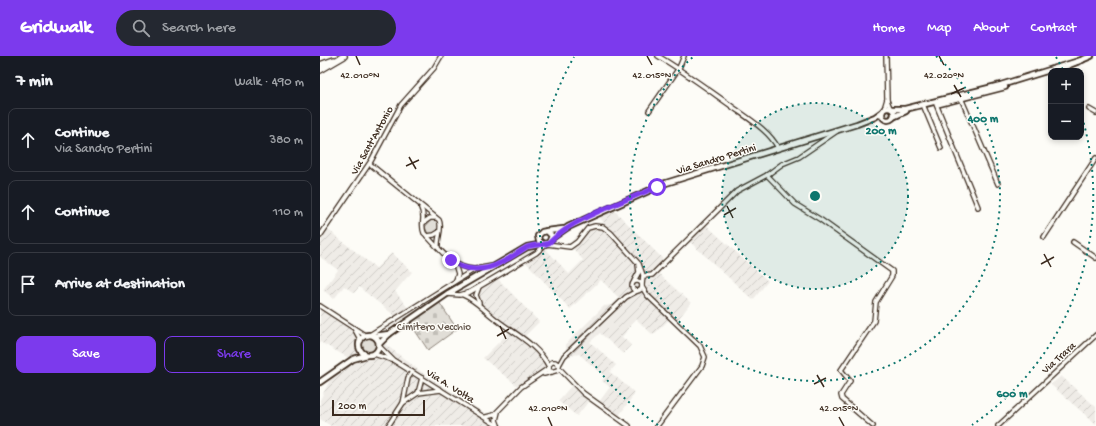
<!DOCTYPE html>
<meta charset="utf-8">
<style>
:root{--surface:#171b24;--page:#242831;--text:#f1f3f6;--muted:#9ea1a6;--line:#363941;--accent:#7c3aed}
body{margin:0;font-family:"Gochi Hand",sans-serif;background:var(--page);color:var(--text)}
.controls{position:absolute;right:12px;top:12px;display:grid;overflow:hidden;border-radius:8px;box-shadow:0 2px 6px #0003}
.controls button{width:36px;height:36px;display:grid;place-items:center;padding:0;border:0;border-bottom:1px solid var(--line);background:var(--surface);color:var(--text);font:20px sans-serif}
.scale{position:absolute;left:12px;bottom:10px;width:93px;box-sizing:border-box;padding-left:4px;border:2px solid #3b2a1e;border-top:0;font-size:11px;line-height:14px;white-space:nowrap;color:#3b2a1e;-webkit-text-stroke:3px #fdfcf7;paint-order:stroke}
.stop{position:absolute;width:12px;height:12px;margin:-9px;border:3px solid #7c3aed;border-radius:50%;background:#fff}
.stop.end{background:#7c3aed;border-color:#fff;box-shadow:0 1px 4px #0008}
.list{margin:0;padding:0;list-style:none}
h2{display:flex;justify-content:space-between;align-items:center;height:52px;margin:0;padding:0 16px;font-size:17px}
h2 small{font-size:13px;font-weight:400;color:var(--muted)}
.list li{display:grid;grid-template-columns:26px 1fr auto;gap:12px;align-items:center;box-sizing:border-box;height:64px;margin:0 8px 8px;padding:0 8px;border:1px solid var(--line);border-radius:8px}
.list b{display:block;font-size:15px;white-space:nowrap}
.list p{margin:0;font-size:13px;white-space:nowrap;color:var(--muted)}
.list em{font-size:13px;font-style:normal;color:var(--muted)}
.actions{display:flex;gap:8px;padding:12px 16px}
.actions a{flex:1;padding:9px 0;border:1px solid var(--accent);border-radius:8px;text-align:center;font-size:14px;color:var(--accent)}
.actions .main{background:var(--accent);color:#fff}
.icon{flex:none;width:22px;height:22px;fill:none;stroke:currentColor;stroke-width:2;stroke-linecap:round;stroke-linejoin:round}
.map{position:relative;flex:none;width:776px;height:370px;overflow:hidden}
header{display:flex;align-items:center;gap:24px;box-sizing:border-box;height:56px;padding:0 20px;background:var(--accent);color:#fff}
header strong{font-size:19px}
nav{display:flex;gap:22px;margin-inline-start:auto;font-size:14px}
.search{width:280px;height:36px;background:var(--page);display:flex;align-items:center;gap:10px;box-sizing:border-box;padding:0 14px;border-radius:22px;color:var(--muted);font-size:15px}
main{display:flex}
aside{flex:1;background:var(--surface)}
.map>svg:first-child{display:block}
.industrial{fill:url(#industrial-furrows)}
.grass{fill:#e1ded7;stroke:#8e847a}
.cemetery{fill:url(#cemetery-stones);stroke:#8e847a}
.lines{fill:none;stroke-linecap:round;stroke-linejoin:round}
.minor-casing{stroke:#3b2a1e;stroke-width:6}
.major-casing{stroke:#3b2a1e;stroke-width:8}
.highway-casing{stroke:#3b2a1e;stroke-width:8}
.minor{stroke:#fdfcf7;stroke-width:3.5}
.major{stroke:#fdfcf7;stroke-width:4.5}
.highway{stroke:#fdfcf7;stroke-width:5.5}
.route{stroke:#7c3aed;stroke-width:5}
.ticks{fill:none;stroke:#3b2a1e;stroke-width:1.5}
.ring{fill:none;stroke:#0f766e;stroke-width:2;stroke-dasharray:2 4}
.labels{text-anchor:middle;stroke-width:3;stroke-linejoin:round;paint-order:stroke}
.street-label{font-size:11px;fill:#3b2a1e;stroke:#fdfcf7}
.park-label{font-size:11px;fill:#64574c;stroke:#fdfcf7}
.ticks-label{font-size:10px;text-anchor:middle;fill:#3b2a1e;stroke:#fdfcf7;stroke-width:3;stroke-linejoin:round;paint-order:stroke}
.centre{fill:#0f766e;stroke:#fdfcf7;stroke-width:2}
.ring-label{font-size:12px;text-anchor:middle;font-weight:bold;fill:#0f766e;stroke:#fdfcf7;stroke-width:3;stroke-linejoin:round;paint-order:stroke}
</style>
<header>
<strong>Gridwalk</strong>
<div class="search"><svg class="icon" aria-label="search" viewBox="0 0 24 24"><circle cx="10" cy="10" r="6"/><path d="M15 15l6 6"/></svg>Search here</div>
<nav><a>Home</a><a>Map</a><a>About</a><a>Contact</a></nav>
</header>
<main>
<aside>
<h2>7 min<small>Walk · 490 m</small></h2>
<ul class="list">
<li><svg class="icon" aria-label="ahead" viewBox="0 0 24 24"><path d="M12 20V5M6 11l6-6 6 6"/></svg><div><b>Continue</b><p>Via Sandro Pertini</p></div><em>380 m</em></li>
<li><svg class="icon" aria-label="ahead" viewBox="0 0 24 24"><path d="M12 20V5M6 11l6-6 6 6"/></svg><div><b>Continue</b></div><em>110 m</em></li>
<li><svg class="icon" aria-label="arrive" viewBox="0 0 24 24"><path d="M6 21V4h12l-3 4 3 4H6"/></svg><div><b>Arrive at destination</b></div></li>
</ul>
<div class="actions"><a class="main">Save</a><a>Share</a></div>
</aside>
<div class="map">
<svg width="776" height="370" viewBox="0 0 776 370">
<defs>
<pattern id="industrial-furrows" width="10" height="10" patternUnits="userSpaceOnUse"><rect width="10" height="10" fill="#efece7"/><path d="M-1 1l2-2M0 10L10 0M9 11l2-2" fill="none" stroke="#cecbc6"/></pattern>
<pattern id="cemetery-stones" width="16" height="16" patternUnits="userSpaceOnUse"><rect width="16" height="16" fill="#e1ded7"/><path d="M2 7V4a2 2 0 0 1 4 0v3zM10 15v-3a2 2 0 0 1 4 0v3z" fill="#c2bfb8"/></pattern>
</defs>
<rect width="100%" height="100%" fill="#fdfcf7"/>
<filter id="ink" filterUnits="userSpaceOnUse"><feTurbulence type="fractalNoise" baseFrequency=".025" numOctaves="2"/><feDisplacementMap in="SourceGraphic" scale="8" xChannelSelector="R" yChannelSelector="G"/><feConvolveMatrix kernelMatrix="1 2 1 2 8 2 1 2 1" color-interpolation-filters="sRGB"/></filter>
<g filter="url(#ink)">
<g class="industrial">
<polygon points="292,152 347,207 338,217 371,247 354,268 349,264 333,279 316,263 302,281 311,289 303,298 280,277 270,286 296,309 290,316 315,337 296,364 276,350 290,331 282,325 285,321 259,298 249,300 246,296 246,288 284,250 292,249 299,242 281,224 250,253 200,200 216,191 223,190 249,218 263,204 249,188 265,171 273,167 284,167 278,159"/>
<polygon points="386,169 448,225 433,244 370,186"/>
<polygon points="7,173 56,212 72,197 92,216 75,235 88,252 75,260 39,231 34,237 24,230 14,243 3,234 18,214 0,201 0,183"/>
<polygon points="177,222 219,266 201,284 222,304 225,311 214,320 217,324 201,333 163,302 190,275 174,265 154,248 155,240 161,231"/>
<polygon points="0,246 65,288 104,318 184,370 11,370 0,363 0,344 12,320 34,305 0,286"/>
<polygon points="741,320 776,351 776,368 731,329"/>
<polygon points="252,329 269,345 257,360 238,345"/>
</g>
<g class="grass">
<circle cx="568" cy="58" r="5"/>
<polygon points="114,163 118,165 119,173 114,178 108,178 105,171 110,165"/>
<circle cx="49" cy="289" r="7"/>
</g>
<polygon class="cemetery" points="119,246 137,273 108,294 90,267"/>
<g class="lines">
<g class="minor-casing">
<g id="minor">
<path d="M338,0C363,15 386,32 410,49C426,61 449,74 458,92"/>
<polyline points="641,42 678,128"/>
<polyline points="567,44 570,52"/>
<polyline points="616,48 658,151"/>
<polyline points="604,51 621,92"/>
<polyline points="564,53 567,43 566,0"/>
<polyline points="769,53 776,57"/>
<polyline points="329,55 359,12 364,0"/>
<path d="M50,108L119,164C123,172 117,182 118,191"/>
<polyline points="447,119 475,148 501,164 572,215 572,220 556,246 554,265 521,314 530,325 521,339 522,343 553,370"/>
<path d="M101,152C106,161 100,168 104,177C118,191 132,212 153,213"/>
<polyline points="103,167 110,162 115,162"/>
<polyline points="0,180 51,105 81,49 114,12 121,0"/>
<polyline points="107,180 114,179 119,176"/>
<polyline points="724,181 776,102"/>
<polyline points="753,186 776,202"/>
<polyline points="227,188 250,191 257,186 268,172 275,170 283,171 291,177 319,208 323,219 322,229"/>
<polyline points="135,208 138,218 136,224"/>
<polyline points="324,220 332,219 417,135 447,119 462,108 479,101 517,75"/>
<circle cx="317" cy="230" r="5"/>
<polyline points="314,225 319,216 318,209"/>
<polyline points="322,231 327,239 380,290 385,301 382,310 337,370"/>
<polyline points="127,238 140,239 150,236 216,197 226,188"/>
<path d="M143,239C155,244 163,253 173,261C191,276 218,288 229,311"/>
<polyline points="159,247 156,239 159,231"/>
<polyline points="0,250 46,280"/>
<polyline points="35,274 41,285"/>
<polyline points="48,280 155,213 172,210"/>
<polyline points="59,290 73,304 178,370"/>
<polyline points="54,298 72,304"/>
<polyline points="239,309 244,300 306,241 317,235"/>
<polyline points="239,312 263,337 309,370"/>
<polyline points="224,318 238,314 239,309 235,306 232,306 229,309 229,314 232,316"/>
<polyline points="98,337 102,322"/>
<polyline points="83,347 98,337 121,334"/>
<polyline points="178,356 176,364 178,369"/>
<polyline points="166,361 174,359 201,331 229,312"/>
<polyline points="68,370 83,347 88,322 92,316"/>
<polyline points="678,370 776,279"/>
</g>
</g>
<g class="major-casing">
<g id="major">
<polyline points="735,15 771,0"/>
<polyline points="619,48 685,31"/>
<circle cx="568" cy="58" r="6"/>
<polyline points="572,53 585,53 681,29 762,4"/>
<polyline points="573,61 586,55"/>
<polyline points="227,175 243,173"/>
<polyline points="232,182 248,171 346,127 537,68 555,61 562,56"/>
<circle cx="49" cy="289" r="10"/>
<polyline points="54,280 69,278"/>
<polyline points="59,288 69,278 127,238 207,191 229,187 232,180 227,175 222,176 218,180 219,185 223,188"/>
<polyline points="0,326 33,303 47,299"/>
</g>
</g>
<g class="highway-casing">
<g id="highway">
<polyline points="0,9 14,4"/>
<polyline points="0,14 24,0"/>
</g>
</g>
<use href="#minor" class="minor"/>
<use href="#major" class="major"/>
<use href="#highway" class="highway"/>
</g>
</g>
<g class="lines" filter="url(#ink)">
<path class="route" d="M131,204C143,216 166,215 180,207C190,203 198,196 207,191C215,188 222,190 229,187C251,163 305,145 337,131"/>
</g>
<path class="ticks" d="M36,0L40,9M327,0L332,9M619,0L624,9M634,29L641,41M631,38L644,32M89,101L96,113M86,110L99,104M407,150L413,162M404,159L416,152M724,198L731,211M721,208L734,201M180,270L186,283M177,280L189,273M497,319L504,331M494,328L506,322M228,361L232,370M519,361L524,370"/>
<circle cx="495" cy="140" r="93" fill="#0f766e" fill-opacity=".12"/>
<g class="ring">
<circle cx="495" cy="140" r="93"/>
<path d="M616 0A185 185 0 1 1 374 0"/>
<path d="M338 369A278 278 0 0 1 254 1M736 1A278 278 0 0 1 743 14M762 61A278 278 0 0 1 652 369"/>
</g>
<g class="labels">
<g class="street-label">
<text transform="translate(51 84) rotate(-61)" y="4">Via Sant'Antonio</text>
<text transform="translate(396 102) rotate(-17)" y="4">Via Sandro Pertini</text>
<text transform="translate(738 301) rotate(-42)" y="4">Via Trara</text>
<text transform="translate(131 329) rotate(32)" y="4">Via A. Volta</text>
</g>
<g class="park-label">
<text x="114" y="274">Cimitero Vecchio</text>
</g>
</g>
<g class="ticks-label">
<text x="40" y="22">42.010°N</text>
<text x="332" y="22">42.015°N</text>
<text x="624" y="22">42.020°N</text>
<text x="228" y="355">42.010°N</text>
<text x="519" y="355">42.015°N</text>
</g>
<circle cx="495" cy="140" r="6" class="centre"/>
<g class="ring-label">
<text x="663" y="66">400 m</text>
<text x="561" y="78">200 m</text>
<text x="692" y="341">600 m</text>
</g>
</svg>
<div class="controls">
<button>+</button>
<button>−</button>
</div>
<div class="scale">200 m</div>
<div class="stop" style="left:337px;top:131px"></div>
<div class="stop end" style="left:131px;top:204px"></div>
</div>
</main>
